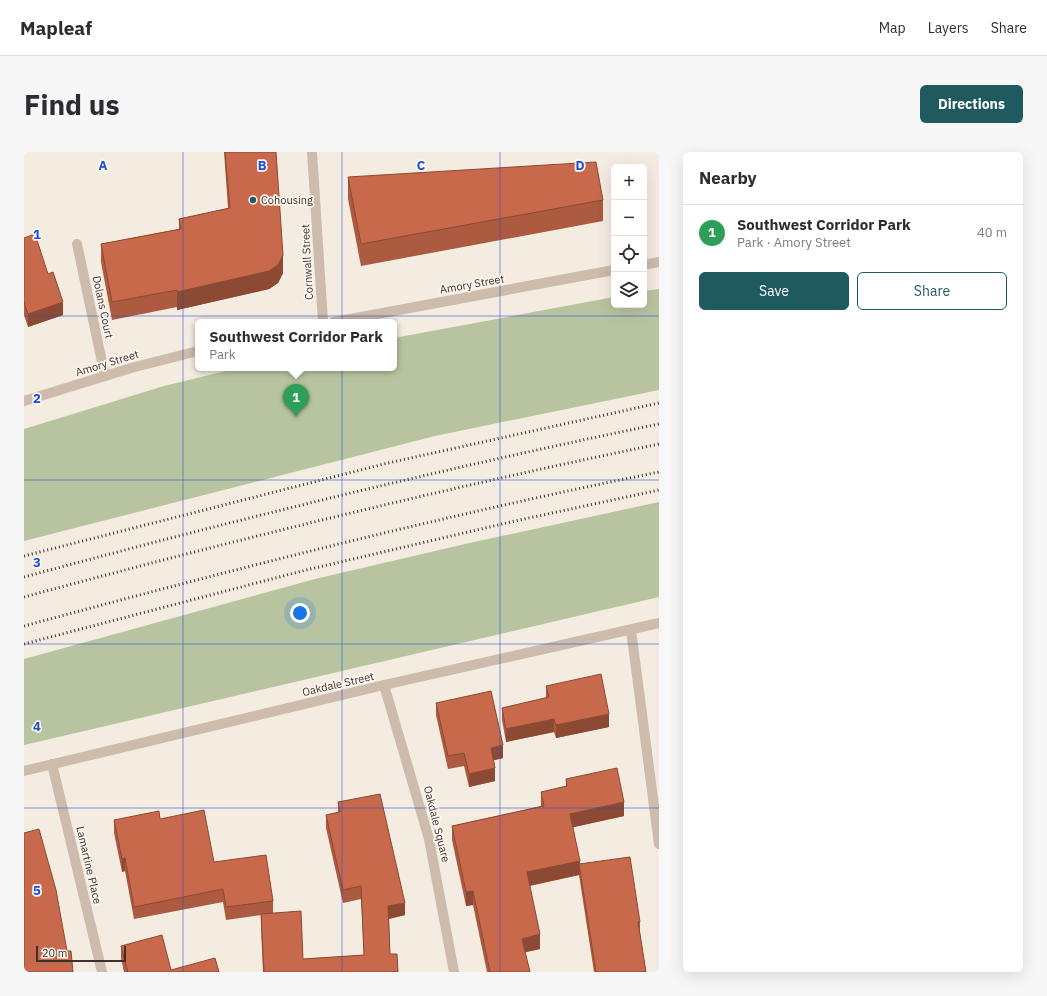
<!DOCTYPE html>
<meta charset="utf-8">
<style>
:root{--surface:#fff;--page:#f7f7f7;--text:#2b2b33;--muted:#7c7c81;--line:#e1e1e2;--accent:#1f5a5e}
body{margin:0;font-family:"IBM Plex Sans",sans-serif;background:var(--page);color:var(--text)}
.controls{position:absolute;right:12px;top:12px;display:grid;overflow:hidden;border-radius:6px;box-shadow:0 4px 16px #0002}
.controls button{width:36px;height:36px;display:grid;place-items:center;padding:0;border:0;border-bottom:1px solid var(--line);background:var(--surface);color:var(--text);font:20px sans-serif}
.scale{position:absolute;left:12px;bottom:10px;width:90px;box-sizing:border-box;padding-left:4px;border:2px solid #3b302b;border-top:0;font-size:11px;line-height:14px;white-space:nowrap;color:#3b302b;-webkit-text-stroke:3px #fbf5ee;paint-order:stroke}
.you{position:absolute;left:276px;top:461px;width:14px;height:14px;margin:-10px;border:3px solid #fff;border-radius:50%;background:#1a73e8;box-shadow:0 0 0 6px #1a73e833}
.badge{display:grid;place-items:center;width:26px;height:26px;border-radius:50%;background:var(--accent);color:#fff;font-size:13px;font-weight:700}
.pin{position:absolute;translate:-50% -33px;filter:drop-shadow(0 1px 2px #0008)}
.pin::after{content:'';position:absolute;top:21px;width:14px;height:12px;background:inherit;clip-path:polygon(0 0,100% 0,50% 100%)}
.popup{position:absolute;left:171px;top:167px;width:202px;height:52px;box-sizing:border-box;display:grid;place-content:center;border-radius:6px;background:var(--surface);filter:drop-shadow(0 1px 3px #0005);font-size:13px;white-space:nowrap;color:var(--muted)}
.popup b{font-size:15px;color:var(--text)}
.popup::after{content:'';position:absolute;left:50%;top:100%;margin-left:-8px;border:8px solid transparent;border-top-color:var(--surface)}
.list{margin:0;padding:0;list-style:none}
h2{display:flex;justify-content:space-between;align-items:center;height:52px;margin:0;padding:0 16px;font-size:17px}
h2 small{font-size:13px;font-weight:400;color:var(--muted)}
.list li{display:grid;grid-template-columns:26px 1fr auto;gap:12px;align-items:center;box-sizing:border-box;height:56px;padding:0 16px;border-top:1px solid var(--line)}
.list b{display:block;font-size:15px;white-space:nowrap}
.list p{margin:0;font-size:13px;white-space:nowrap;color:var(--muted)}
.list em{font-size:13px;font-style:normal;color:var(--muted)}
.actions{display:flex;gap:8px;padding:12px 16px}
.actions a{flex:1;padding:9px 0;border:1px solid var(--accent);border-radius:6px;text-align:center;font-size:14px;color:var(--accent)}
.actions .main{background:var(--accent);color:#fff}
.icon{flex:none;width:22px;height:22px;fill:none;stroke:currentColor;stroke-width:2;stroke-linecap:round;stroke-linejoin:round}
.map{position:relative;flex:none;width:635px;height:820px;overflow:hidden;border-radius:6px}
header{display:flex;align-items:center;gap:24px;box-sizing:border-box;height:56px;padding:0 20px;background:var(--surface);border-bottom:1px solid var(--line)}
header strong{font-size:19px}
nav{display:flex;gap:22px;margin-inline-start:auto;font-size:14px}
.intro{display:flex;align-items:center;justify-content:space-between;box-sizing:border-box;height:96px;padding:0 24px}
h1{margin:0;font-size:28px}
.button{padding:10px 18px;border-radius:6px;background:var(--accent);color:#fff;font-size:14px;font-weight:700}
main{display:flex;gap:24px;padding:0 24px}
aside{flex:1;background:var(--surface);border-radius:6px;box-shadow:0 4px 16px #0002}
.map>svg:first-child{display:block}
.green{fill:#b8c4a0}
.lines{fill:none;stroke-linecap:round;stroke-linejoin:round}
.minor{stroke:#cdbbac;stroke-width:10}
.tertiary{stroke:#cdbbac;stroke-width:10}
.rail{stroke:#3b302b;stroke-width:3;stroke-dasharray:1 3;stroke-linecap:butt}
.wall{fill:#ac5a40}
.shaded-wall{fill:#8c4a34}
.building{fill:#c8694b;stroke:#8c4a34}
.grid{fill:none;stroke:#1d4ed8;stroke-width:1;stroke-opacity:0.55}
.poi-dot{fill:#1f5a5e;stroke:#fbf5ee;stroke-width:1.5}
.labels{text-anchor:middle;stroke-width:3.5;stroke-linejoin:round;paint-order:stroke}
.poi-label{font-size:11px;fill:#3b302b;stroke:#fbf5ee;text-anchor:start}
.street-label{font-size:11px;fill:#3b302b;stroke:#fbf5ee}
.grid-label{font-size:13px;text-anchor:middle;font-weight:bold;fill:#1d4ed8;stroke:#fbf5ee;stroke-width:3.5;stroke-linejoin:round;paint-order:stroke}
</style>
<header>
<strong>Mapleaf</strong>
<nav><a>Map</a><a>Layers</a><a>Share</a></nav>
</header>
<div class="intro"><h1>Find us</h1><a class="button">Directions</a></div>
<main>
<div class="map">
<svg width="635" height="820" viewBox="0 0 635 820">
<rect width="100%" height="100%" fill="#f4ebe1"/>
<g class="green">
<polygon points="635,137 635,238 411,284 0,389 0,277 140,234 214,216 370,216 370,186 590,145 590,153 620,153 620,139"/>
<polygon points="635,350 635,445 0,593 0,507 291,427 441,392"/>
</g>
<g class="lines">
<g class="minor">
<polyline points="288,0 299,170"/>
<polyline points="53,92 81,224"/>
<polyline points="607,478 635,692"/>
<polyline points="360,533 405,687 430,820"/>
<polyline points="28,612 78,820"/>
<polyline points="0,619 360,533 635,471"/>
</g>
<g class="tertiary">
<polyline points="620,113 635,110"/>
<polyline points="310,170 590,118"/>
<polyline points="0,249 107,216 174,199"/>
</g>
<g class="rail">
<polyline points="0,404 364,311 635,251"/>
<path d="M0,425C210,368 421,316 635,272"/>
<path d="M0,445C210,388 421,336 635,292"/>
<path d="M0,474C210,417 421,363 635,320"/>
<polyline points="0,492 278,419 491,369 635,338"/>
</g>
</g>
<g class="wall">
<polygon points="200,0 252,0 259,121 254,131 245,137 153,158 153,155 88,168 77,110 77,92 155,77 155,67 204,56"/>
<polygon points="324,25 579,48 579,69 337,114 324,47"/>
<polygon points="0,86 24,122 39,163 4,175 0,163"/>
<polygon points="522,534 585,575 532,586 530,580 482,590 478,568 478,556 522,546"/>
<polygon points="412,551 479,606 470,608 471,629 445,635 440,614 424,617 412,563"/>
<polygon points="542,627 600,664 549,675 556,712 616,770 616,781 622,820 570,820 555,723 506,734 516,797 501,800 506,820 463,820 449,753 442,754 428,688 428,674 517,654 517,640 542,634"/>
<polygon points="314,650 381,763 365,767 366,802 374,820 239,820 237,775 237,763 202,768 199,750 110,767 101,719 98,720 90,681 90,668 136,667 190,710 249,749 249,761 279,807 340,803 337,747 319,751 302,676 302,663 314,660"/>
<polygon points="97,794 147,818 195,820 100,820 97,806"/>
</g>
<g class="shaded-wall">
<polygon points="259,103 259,121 254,131 245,137 153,158 153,140"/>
<polygon points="39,150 39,163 4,175 4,162"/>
<polygon points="585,562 585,575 532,586 532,573"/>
<polygon points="530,567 530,580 482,590 482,577"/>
<polygon points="479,593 479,606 467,609 467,596"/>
<polygon points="471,616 471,629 445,635 445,622"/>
<polygon points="600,650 600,664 546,676 546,662"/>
<polygon points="101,706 101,719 98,720 98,707"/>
<polygon points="556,709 555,723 503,734 503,720"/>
<polygon points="449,739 449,753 442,754 442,740"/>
<polygon points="381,751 381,763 364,767 364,754"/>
<polygon points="516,782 516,797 498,801 498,787"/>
</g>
<g class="building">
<polygon points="201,0 252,0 259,103 254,113 245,119 153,140 153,138 88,150 77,92 157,77 155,67 206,56"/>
<polygon points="572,10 579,48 337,92 324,25"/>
<polygon points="11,82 24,122 29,120 39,150 4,162 0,150 0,86"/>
<polygon points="577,522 585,562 532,573 530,567 482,577 478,556 525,545 522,534"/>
<polygon points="467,539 479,593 467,596 471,616 445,622 440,601 424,604 412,551"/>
<polygon points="593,616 600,650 546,662 556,709 503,720 516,782 498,787 506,820 466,820 449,739 442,740 428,674 520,654 517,640 543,634 542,627"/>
<polygon points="356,642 381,751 364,754 366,802 373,802 374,820 240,820 237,762 277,759 279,807 340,803 337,734 319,738 302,663 316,660 314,650"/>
<polygon points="180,658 190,710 242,703 249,749 202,755 199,737 110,755 101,706 98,707 90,668 135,659 136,667"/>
<polygon points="15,677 32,738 43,799 47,799 49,820 0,820 0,681"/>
<polygon points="606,705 616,770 614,770 622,820 572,820 555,712"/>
<polygon points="138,783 147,818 191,806 195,820 104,820 97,794"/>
</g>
<path class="grid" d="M159,0V820M318,0V820M476,0V820M0,164H635M0,328H635M0,492H635M0,656H635"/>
<circle class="poi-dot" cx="229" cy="48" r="4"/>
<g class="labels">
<g class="poi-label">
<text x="237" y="52">Cohousing</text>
</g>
<g class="street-label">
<text transform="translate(283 110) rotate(-93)" y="4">Cornwall Street</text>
<text transform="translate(448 132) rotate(-10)" y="4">Amory Street</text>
<text transform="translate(79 155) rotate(78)" y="4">Dolans Court</text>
<text transform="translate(83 211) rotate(-17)" y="4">Amory Street</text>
<text transform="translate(314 532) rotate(-13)" y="4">Oakdale Street</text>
<text transform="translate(413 672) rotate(76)" y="4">Oakdale Square</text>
<text transform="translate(65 713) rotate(77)" y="4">Lamartine Place</text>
</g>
</g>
<g class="grid-label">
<text x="79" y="18">A</text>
<text x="238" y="18">B</text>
<text x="397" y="18">C</text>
<text x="556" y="18">D</text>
<text x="13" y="87">1</text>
<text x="13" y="251">2</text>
<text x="13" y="415">3</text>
<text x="13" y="579">4</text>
<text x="13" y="743">5</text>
</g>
</svg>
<div class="controls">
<button>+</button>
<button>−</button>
<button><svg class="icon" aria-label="locate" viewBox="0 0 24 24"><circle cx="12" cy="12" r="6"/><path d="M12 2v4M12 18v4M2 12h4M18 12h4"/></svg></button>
<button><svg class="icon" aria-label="layers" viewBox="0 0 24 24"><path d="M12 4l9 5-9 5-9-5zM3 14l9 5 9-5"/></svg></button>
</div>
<div class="scale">20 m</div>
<div class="you"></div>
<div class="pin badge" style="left:272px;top:265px;background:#2e9e5b">1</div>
<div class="popup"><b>Southwest Corridor Park</b>Park</div>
</div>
<aside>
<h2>Nearby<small></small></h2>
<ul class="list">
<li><span class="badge" style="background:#2e9e5b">1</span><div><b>Southwest Corridor Park</b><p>Park · Amory Street</p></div><em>40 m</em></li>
</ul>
<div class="actions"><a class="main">Save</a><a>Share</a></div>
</aside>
</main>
